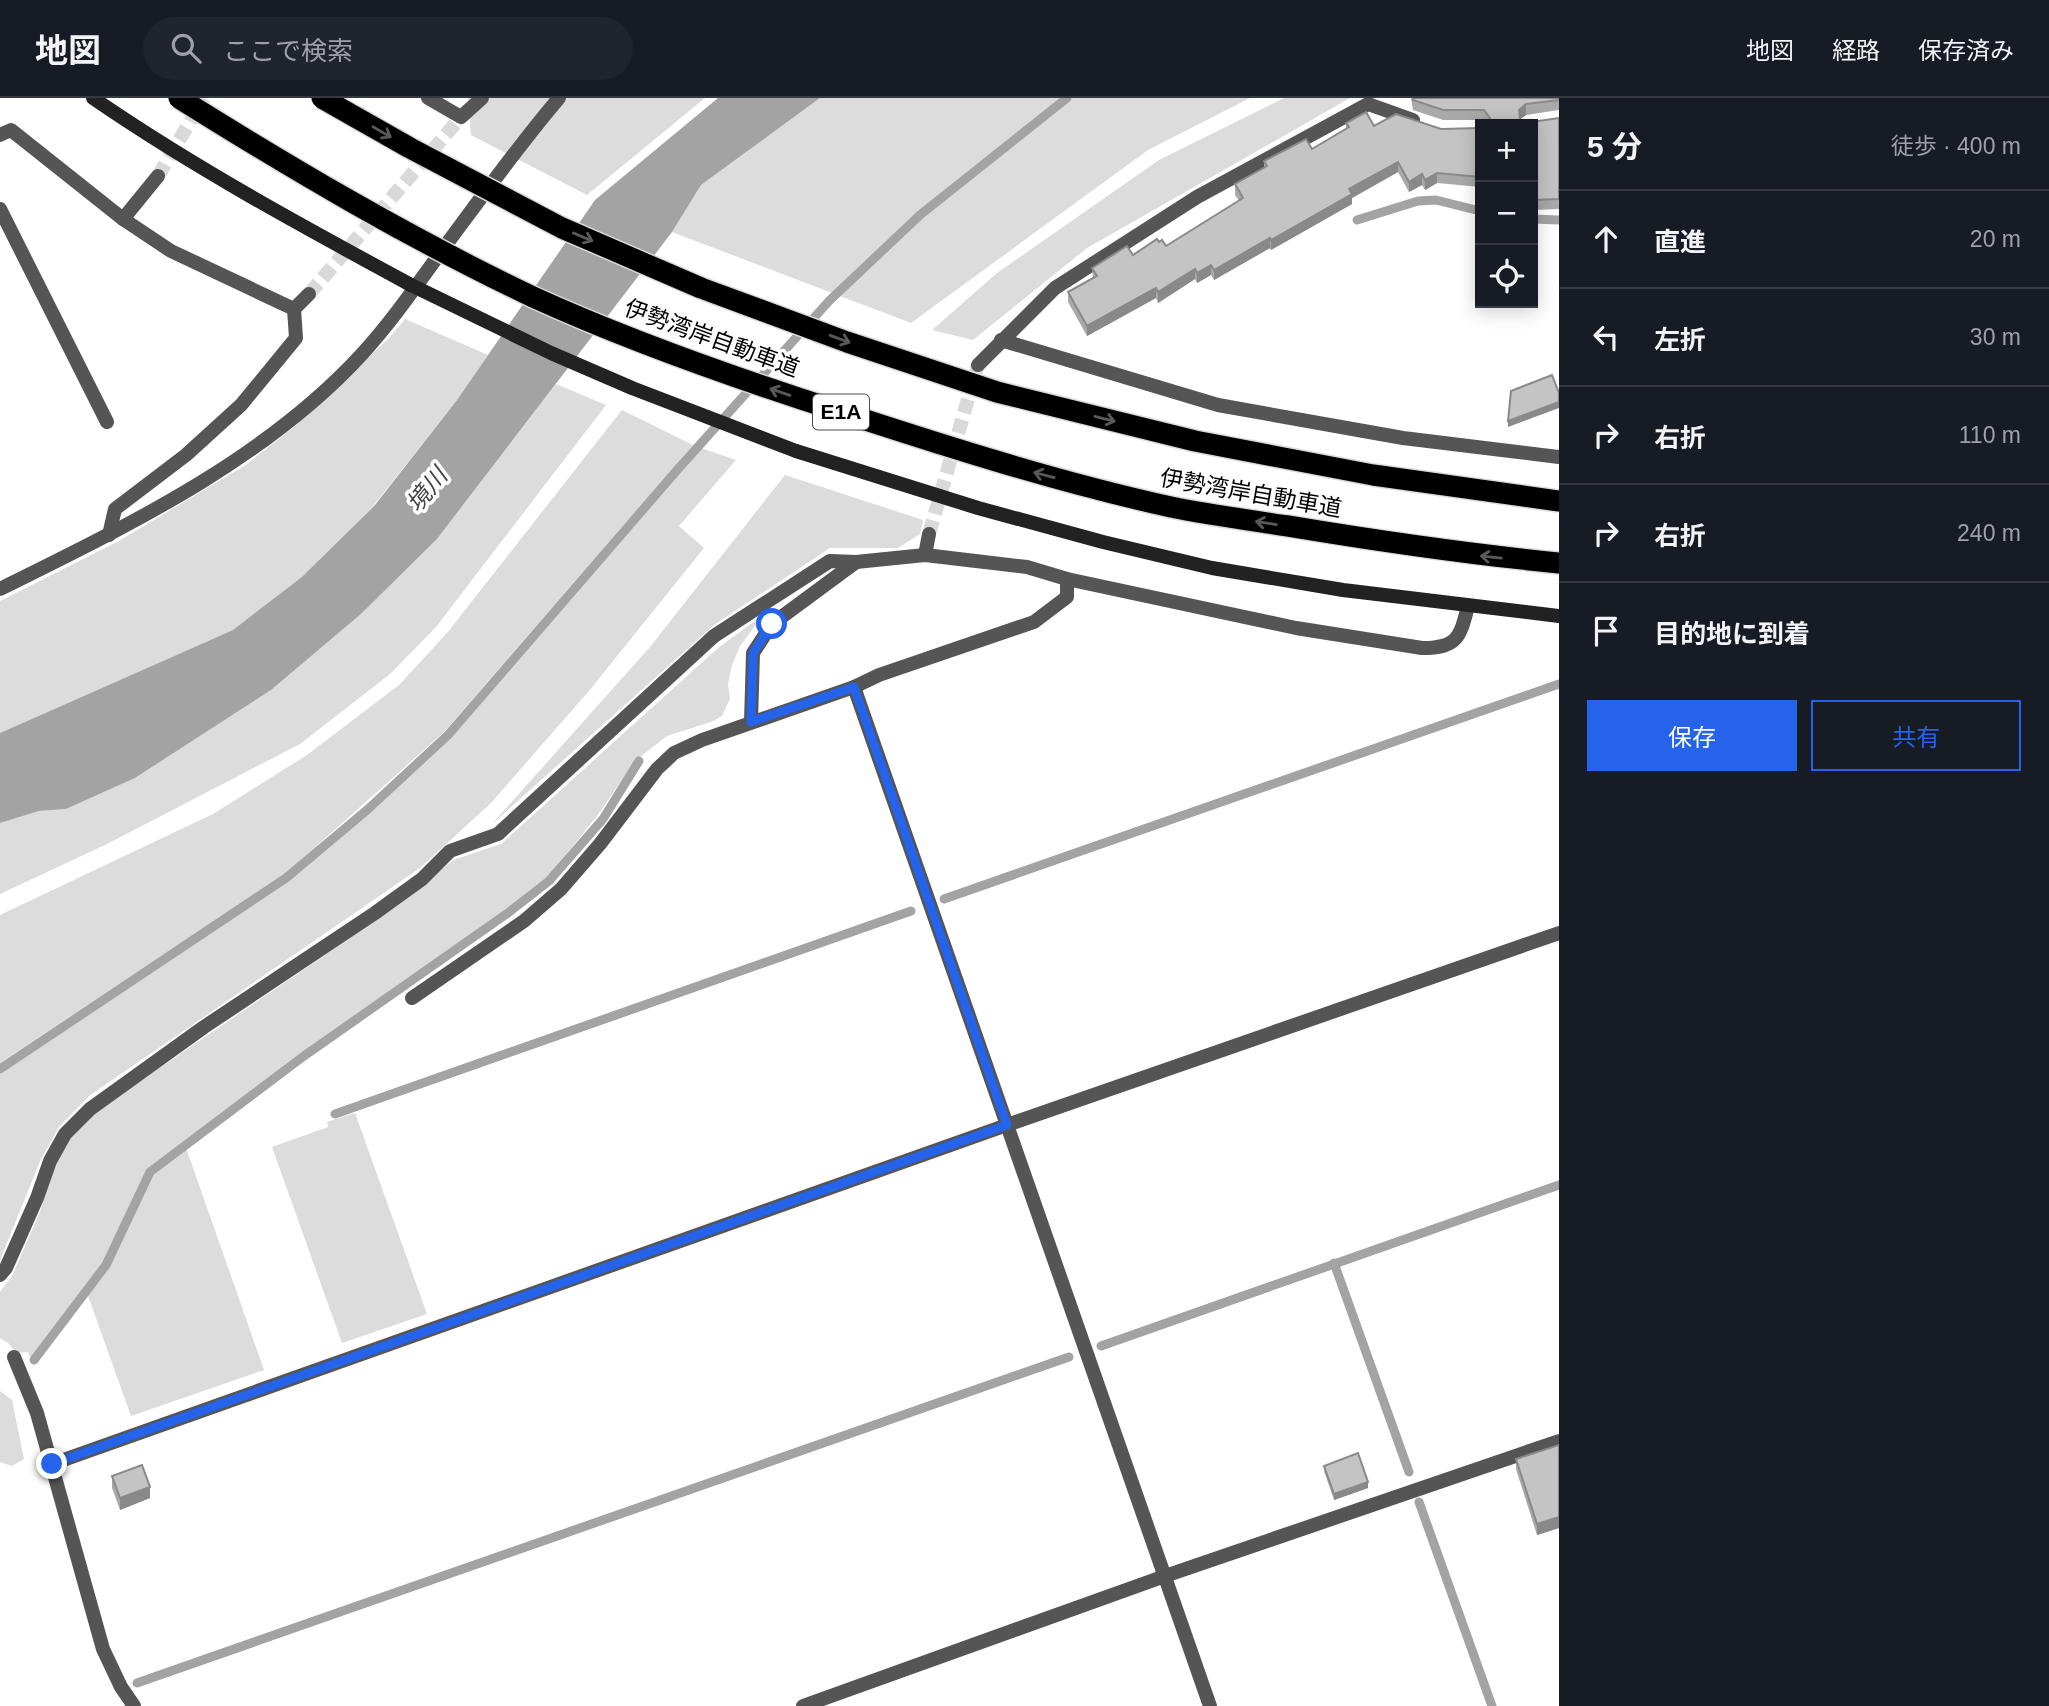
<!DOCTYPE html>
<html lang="ja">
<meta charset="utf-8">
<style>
:root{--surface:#171b24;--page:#20242c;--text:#f1f3f6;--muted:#9ea1a6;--line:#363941;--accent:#2563eb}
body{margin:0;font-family:Arial,"Noto Sans JP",sans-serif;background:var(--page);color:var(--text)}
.controls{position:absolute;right:21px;top:21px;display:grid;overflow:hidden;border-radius:0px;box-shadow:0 4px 18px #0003}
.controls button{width:63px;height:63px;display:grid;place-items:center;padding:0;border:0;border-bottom:2px solid var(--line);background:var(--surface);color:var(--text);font:35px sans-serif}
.stop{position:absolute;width:21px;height:21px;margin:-16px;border:5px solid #2563eb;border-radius:50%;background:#fff}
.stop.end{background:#2563eb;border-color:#fff;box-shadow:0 2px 7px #0008}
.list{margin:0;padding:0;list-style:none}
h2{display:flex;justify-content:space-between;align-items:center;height:91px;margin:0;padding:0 28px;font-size:30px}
h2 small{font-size:23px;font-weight:400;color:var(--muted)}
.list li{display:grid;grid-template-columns:46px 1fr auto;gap:21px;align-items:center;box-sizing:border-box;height:98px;padding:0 28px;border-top:2px solid var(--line)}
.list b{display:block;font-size:26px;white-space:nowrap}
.list em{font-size:23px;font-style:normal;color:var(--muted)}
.actions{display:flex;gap:14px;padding:21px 28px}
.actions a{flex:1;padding:16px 0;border:2px solid var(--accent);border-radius:0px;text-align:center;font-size:24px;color:var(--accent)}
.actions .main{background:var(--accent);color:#fff}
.icon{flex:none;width:38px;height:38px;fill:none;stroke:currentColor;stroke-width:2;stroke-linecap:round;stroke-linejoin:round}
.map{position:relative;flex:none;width:1559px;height:1608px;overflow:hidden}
header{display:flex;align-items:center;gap:42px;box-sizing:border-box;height:98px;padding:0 35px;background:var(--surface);border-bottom:2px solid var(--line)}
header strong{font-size:33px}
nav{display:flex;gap:38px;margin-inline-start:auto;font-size:24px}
.search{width:490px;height:63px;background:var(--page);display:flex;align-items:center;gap:18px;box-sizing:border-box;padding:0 24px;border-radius:38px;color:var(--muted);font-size:26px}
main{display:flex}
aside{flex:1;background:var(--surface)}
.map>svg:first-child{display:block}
.green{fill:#dcdcdc}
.water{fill:#a3a3a3}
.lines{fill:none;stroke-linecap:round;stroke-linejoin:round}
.stream{stroke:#a3a3a3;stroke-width:9}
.street-tunnel{stroke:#d9d9d9;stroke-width:14;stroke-dasharray:14 7;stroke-linecap:butt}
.street{stroke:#555;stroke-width:14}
.secondary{stroke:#222;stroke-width:14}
.highway-bridge-casing{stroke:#dbdbdb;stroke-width:24;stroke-linecap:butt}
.secondary-bridge{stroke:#222;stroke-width:14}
.highway-bridge{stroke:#000;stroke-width:21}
.wall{fill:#a9a9a9}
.shaded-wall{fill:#898989}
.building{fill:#c4c4c4;stroke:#898989;stroke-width:2}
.oneway{stroke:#595959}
.route{stroke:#2563eb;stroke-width:9}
.labels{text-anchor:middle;stroke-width:7;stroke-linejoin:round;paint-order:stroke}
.shield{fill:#fff;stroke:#4c4c4c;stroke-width:2}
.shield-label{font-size:21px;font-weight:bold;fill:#000}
.street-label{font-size:23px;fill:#000;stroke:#fff}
.water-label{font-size:24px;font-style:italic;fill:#444;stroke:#fff}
</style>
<header>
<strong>地図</strong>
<div class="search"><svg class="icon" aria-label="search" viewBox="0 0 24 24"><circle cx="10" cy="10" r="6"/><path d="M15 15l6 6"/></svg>ここで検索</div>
<nav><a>地図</a><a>経路</a><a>保存済み</a></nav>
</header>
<main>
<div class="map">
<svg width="1559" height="1608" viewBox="0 0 1559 1608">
<rect width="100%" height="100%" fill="#fff"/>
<g class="green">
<polygon points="468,0 705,0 587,97 471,37"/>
<polygon points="820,0 1250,0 1148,52 911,225 672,134 701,87"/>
<polygon points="1284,0 1350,0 1087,150 973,242 932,232 997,175 1159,62"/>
<polygon points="405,221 488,257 457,302 374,407 302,480 233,532 0,635 0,503 117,444 244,368 294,329 390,239"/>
<polygon points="556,286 606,307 436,529 390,576 300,646 105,747 0,796 0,725 39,713 66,711 135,680 271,592 361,516 437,441"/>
<polygon points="622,312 693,347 444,634 284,777 0,965 0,817 213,716 307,657 399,587 447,535"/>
<polygon points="701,350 736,362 679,428 704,450 588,594 491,705 420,770 89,998 59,1029 41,1061 0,1162 0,975 284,786 362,720 451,638"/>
<polygon points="785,377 923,422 920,436 898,450 830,450 714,527 491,727 650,549"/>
<polygon points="764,516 740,548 732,567 728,586 730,601 722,618 711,624 667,638 635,663 597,718 546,781 507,813 302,956 148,1073 104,1165 31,1262 28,1254 17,1255 8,1245 0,1240 0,1194 12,1178 40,1114 55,1066 70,1039 98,1012 400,806 453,762 501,746 718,550"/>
<polygon points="355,1015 427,1216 342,1245 272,1049 328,1029 327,1024"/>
<polygon points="185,1047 264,1272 131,1318 87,1195 107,1168 151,1075"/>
<polygon points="0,1293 12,1302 24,1361 12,1368 0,1364"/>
</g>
<polygon class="water" points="718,0 820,0 701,87 672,134 437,441 361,516 271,592 135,680 66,711 39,713 0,725 0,635 233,532 302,479 375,407 457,302 595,102"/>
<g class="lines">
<g class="stream">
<polyline points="1533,121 1559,122"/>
<polyline points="1357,122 1418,103 1436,102 1480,113"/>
<polyline points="944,801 1559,586"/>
<polyline points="0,971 286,780 367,712 448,637 678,371 829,203 920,117 1067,0"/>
<polyline points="335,1016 911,813"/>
<polyline points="1334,1165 1409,1374"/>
<polyline points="1101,1248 1559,1087"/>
<polyline points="34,1262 106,1167 150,1074 304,958 508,815 549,783 603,721 639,663"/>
<polyline points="1419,1404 1492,1608"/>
<polyline points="137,1585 1069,1259"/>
</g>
<g class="street-tunnel">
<polyline points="158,78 204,0"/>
<polyline points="309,196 461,19"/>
<polyline points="929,436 978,267"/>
</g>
<g class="street">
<polyline points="428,0 461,19 482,0"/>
<polyline points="0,37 11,32 123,121 171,153 294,211"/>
<polyline points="0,111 107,324"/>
<polyline points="123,121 158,78"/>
<polyline points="1001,242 1218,307 1403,340 1559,359"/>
<polyline points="978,267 1055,190 1197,99 1368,6 1413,22"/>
<polyline points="109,437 115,411 186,357 241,307 296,240 294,211 309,196"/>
<polyline points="925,457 929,436"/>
<path d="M0,491C127,428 265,362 362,256C393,222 419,184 446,147C483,97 519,47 559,0"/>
<polyline points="854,589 1210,1608"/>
<polyline points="751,624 753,555 772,526 856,464"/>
<polyline points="412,900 524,823 561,791 600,746 657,671 674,655 702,642 854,589 879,577 1034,524 1067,499 1067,481"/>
<path d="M0,1177L6,1170L37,1100L50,1063L65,1036L90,1011L204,929L375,815L422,781L450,753L498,736L714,538L830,463L856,464L925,457L1027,469L1067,481L1296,530L1422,550C1457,550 1460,540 1468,508"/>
<polyline points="14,1259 37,1315 103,1551 121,1589 134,1608"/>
<polyline points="52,1366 1007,1027 1559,835"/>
<polyline points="803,1608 1165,1478 1559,1343"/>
</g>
<g class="secondary">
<path d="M93,0C195,70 302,128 411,187"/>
<polyline points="796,353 978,410 1103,444 1212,470 1343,492 1559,518"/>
</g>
<g class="highway-bridge-casing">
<g id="highway-bridge">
<path d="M179,0C294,72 411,141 533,199C632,244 735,280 838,313C948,349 1058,384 1171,409C1210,417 1249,422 1288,428C1378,443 1468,456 1559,465"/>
<polyline points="322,0 410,50 562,130 701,190 847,244 997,294 1195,343 1373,377 1559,403"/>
</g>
</g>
<polyline class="secondary-bridge" points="411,187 551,255 632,290 796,353"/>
<use href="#highway-bridge" class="highway-bridge"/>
</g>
<g class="wall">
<polygon points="1411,0 1559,0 1559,12 1526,17 1520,21 1525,25 1559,20 1559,111 1533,112 1533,26 1487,26 1484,22 1443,22 1413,12"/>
<polygon points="1346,25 1374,28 1441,31 1480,30 1480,89 1437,85 1425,92 1422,87 1409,94 1398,74 1352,100 1352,106 1271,152 1270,150 1214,182 1211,177 1197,185 1195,181 1158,205 1156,200 1087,238 1068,204 1068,194 1093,181 1092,170 1133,157 1159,144 1166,148 1239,103 1235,97 1235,86 1264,70 1264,63 1312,51 1346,31"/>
<polygon points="1559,1347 1559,1430 1537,1437 1516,1371 1516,1361"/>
<polygon points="1324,1368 1368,1390 1334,1402 1324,1373"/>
<polygon points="112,1378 150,1400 120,1412 112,1390"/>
</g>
<g class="shaded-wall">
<polygon points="1526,6 1526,17 1519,22 1519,12"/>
<polygon points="1398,64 1398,74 1352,100 1352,106 1271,152 1271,142 1349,91"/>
<polygon points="1437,75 1437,85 1425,92 1425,82"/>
<polygon points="1422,76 1422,87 1409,94 1409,84"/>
<polygon points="1270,140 1270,150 1214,182 1214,172"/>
<polygon points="1211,167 1211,177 1197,185 1197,175"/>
<polygon points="1195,171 1195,181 1158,205 1158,194"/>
<polygon points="1156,190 1156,200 1087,238 1087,228"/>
<polygon points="1559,304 1559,310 1508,329 1508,323"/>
<polygon points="1368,1384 1368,1390 1334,1402 1334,1396"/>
<polygon points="150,1389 150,1400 120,1412 120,1400"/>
<polygon points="1559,1419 1559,1430 1537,1437 1537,1426"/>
</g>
<g class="building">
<polygon points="1413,0 1559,0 1559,2 1526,6 1519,12 1520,21 1525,25 1559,20 1559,101 1533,102 1533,26 1487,26 1490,20 1484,12 1443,12 1413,2"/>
<polygon points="1366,14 1374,28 1396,16 1441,31 1480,30 1480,79 1437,75 1425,82 1422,76 1409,84 1398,64 1349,91 1352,96 1271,142 1270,140 1214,172 1211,167 1197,175 1195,171 1158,194 1156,190 1087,228 1068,194 1097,178 1092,170 1127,148 1133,157 1157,141 1159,144 1162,142 1166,148 1243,100 1235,86 1267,68 1264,63 1306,41 1312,51 1349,29 1346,25"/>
<polygon points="1552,277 1559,295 1559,304 1508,323 1511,293"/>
<polygon points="1559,1347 1559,1419 1537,1426 1516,1361"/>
<polygon points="1358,1355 1368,1384 1334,1396 1324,1368"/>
<polygon points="142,1367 150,1389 120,1400 112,1378"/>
</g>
<defs><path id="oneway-shaft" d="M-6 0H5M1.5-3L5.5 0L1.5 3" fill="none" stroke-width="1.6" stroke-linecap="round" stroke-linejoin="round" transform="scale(1.75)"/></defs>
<g class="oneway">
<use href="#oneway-shaft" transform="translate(382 34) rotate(30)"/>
<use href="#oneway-shaft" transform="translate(583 139) rotate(23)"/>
<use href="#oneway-shaft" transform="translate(840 241) rotate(20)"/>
<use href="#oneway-shaft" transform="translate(780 294) rotate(-161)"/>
<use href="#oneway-shaft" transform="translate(1105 321) rotate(14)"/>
<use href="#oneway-shaft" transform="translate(1044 377) rotate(-165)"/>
<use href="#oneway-shaft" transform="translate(1266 425) rotate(-171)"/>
<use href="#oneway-shaft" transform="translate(1491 459) rotate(-174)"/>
</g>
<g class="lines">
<polyline class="route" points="52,1366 1007,1027 854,589 751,624 753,555 772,526"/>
</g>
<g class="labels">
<rect class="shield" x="813" y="296.5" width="56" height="35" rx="5"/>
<g class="shield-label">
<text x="841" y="321">E1A</text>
</g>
<g class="street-label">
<text transform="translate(712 240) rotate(20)" y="8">伊勢湾岸自動車道</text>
<text transform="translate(1251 395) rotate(10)" y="8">伊勢湾岸自動車道</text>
</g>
<g class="water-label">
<text transform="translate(427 392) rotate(-51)" y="8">境川</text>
</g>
</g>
</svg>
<div class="controls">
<button>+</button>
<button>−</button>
<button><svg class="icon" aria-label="locate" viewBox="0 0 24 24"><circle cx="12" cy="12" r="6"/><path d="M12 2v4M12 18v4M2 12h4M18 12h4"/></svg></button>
</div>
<div class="stop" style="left:772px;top:526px"></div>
<div class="stop end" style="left:52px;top:1366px"></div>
</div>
<aside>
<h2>5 分<small>徒歩 · 400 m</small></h2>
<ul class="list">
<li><svg class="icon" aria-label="ahead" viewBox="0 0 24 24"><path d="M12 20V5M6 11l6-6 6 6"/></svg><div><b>直進</b></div><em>20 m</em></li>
<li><svg class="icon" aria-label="left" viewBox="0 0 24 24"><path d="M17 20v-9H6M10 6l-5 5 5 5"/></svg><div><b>左折</b></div><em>30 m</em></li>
<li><svg class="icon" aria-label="right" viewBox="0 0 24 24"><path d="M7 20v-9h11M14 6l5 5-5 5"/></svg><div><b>右折</b></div><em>110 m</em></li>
<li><svg class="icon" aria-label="right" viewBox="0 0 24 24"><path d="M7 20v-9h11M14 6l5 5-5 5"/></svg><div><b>右折</b></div><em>240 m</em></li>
<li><svg class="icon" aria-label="arrive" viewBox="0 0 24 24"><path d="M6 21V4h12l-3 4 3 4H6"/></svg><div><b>目的地に到着</b></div></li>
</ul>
<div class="actions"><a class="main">保存</a><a>共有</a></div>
</aside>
</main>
